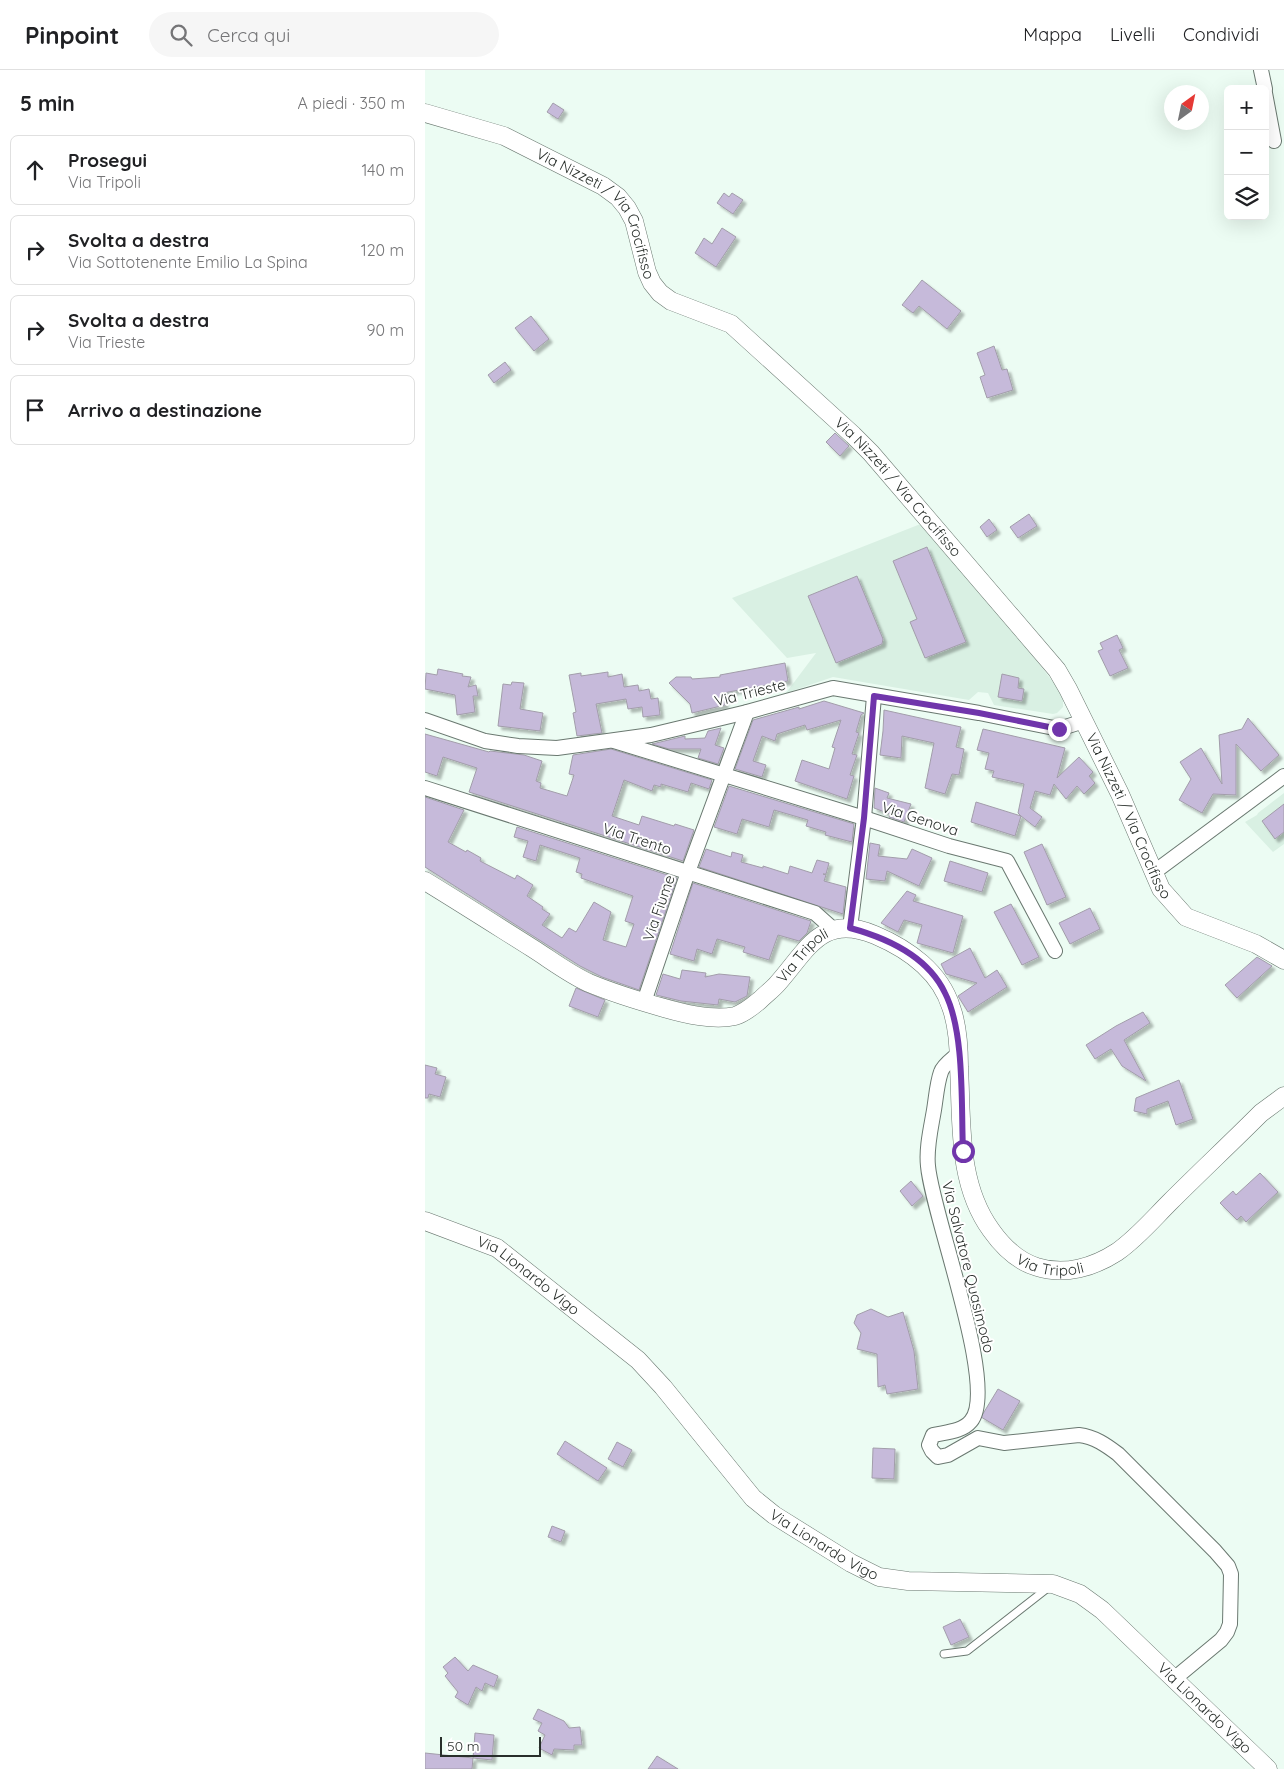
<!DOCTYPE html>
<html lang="it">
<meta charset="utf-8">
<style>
:root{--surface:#fff;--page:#f6f6f6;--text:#202124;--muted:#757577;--line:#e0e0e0}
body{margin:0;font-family:Quicksand,sans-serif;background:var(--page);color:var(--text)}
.controls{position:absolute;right:15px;top:15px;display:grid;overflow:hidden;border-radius:8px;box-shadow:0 5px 20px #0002}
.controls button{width:45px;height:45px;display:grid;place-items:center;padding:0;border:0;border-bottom:1px solid var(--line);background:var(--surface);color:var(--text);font:25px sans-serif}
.compass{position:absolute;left:739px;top:15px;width:45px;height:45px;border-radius:50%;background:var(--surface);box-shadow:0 5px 20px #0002;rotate:33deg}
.scale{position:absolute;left:15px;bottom:12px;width:101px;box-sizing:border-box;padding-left:5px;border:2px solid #292f2b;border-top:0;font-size:14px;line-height:18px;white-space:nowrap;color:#292f2b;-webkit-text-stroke:4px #fff;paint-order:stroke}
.stop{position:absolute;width:15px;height:15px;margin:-11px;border:4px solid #7035ab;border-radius:50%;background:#fff}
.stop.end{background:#7035ab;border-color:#fff;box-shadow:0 1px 5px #0008}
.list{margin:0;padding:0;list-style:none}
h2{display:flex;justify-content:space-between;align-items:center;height:65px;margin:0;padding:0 20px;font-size:21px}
h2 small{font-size:16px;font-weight:400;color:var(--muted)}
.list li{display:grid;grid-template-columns:32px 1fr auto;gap:15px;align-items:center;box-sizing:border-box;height:70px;margin:0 10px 10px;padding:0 10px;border:1px solid var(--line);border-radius:8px}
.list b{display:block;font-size:19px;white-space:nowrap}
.list p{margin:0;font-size:16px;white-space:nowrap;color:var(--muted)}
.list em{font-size:16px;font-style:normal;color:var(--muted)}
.icon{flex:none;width:28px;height:28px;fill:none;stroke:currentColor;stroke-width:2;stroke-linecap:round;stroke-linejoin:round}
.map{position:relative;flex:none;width:859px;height:1699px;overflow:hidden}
header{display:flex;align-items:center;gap:30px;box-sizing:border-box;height:70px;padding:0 25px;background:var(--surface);border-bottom:1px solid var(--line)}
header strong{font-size:24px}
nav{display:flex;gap:28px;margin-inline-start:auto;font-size:18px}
.search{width:350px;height:45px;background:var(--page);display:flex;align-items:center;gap:12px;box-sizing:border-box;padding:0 18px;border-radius:28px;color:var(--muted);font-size:19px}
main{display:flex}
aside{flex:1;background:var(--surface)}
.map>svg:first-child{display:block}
.built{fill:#d9f0e3}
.building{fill:#c6bada;stroke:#a29daa;filter:url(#shadow)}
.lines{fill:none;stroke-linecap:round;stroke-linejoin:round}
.service-casing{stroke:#6a7870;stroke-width:9}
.minor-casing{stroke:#6a7870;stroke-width:16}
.tertiary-casing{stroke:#6a7870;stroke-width:19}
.service{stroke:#fff;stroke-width:7}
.minor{stroke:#fff;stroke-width:14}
.tertiary{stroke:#fff;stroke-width:18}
.route{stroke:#7035ab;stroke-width:6}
.labels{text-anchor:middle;stroke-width:4;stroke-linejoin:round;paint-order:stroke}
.street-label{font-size:15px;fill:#292f2b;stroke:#fff}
</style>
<header>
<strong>Pinpoint</strong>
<div class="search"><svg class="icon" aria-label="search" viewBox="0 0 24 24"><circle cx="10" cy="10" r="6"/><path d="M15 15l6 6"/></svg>Cerca qui</div>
<nav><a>Mappa</a><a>Livelli</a><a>Condividi</a></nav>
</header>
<main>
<aside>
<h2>5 min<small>A piedi · 350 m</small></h2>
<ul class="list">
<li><svg class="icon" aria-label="ahead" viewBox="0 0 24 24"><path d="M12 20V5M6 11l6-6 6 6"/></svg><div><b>Prosegui</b><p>Via Tripoli</p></div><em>140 m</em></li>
<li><svg class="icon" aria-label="right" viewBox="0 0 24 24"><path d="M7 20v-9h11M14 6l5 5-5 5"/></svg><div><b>Svolta a destra</b><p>Via Sottotenente Emilio La Spina</p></div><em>120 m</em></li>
<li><svg class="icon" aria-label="right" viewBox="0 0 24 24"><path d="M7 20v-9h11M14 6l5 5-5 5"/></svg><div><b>Svolta a destra</b><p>Via Trieste</p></div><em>90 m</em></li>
<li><svg class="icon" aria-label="arrive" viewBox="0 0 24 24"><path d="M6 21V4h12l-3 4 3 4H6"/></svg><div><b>Arrivo a destinazione</b></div></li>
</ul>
</aside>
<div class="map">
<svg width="859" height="1699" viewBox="0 0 859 1699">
<defs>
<filter id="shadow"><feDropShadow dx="3.5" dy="3.5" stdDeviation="1" flood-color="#0004"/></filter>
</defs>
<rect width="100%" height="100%" fill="#ecfcf3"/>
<g class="built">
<polygon points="499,454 581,551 638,625 638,637 632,643 628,644 569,635 563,623 553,622 544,630 408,607 361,623 391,583 362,588 307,528 493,455"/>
<polygon points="859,723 859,774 848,782 820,752 832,745 833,743"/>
</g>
<g class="building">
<polygon points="128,33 139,40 133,49 122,42"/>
<polygon points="299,123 304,127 307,123 318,130 308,144 292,133"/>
<polygon points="297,158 311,167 291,197 270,183 279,168 287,174"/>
<polygon points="497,210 536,241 522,259 494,236 488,243 477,235"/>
<polygon points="106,246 124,269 109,281 90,258"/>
<polygon points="569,276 577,300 582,299 588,320 562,328 555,307 560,305 552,283"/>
<polygon points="80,292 86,300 69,313 63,305"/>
<polygon points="410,363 424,376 415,386 401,372"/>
<polygon points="604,444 612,456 593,468 585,457"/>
<polygon points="564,449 572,460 562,467 555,457"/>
<polygon points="502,477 541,572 500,588 485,552 492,549 468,491"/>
<polygon points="432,506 458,569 457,574 411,593 383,526"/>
<polygon points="692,565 698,578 694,580 703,598 685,606 673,581 678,579 675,573"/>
<polygon points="360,593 363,611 298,623 300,635 267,643 265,634 244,613 251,607 266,607 267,609 295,607 295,605"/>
<polygon points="13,599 38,604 37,606 46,607 43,617 51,615 53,626 48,626 50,642 32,645 30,625 0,619 1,603 12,605"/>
<polygon points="183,602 183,607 197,604 199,617 213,615 214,621 224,619 226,629 233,628 235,645 218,647 217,637 203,639 201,629 171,634 177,663 152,666 148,643 151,642 144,605 156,603 156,606"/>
<polygon points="577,604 594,608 593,618 599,619 597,631 573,627"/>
<polygon points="87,612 99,613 95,639 118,643 115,661 73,656 78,614 86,615"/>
<polygon points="399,631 439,643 436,645 431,662 434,663 427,684 432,685 425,705 429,706 422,729 370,711 377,690 404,699 410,678 407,677 416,650 382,660 380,655 352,664 350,671 337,666 328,691 341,695 337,707 310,699 328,650 374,637 374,639"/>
<polygon points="459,640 536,657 531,677 539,679 534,705 527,704 520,724 500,718 509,673 477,666 476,688 455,685 458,661"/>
<polygon points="823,648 854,685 836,701 811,674 811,725 788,724 777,743 754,730 766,709 755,692 776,678 797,714 794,665 817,659"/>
<polygon points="296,658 290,675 299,678 293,694 273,688 276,679 244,679 227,674 260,666 260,669 280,668 283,661"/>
<polygon points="558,659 640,678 632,708 654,687 668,702 664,706 670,713 659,724 652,716 641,729 629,714 625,725 610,721 605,738 617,747 610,757 596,746 590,766 546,752 551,732 596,746 593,743 599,714 567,707 569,701 560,699 564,683 552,680"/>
<polygon points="0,664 64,682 65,681 99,685 117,691 111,711 116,713 115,718 142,726 149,705 144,704 148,685 186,679 287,710 284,719 266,713 263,722 236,714 236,717 229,715 227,721 199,710 187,746 214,755 217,746 249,756 250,754 269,760 258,791 44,722 52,698 18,687 12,706 0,702"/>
<polygon points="304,716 429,754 427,772 400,765 401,762 381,756 383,750 349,740 344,757 317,749 312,764 289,757"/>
<polygon points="450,718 464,723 462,728 486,734 479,752 464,747 465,744 449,738"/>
<polygon points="0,727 39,740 23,772 41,782 42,780 56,788 55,791 90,809 92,805 108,815 102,826 118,837 117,839 125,844 117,855 137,868 144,858 151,862 169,832 186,842 178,870 201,877 209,854 200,851 208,826 156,808 157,804 151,802 155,788 115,775 111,791 98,787 103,771 89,767 92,757 252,808 214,920 177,907 155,896 0,797"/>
<polygon points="859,734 859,762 850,769 837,751"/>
<polygon points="445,773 455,775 453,786 482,789 487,779 507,788 494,816 462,801 460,811 441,809"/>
<polygon points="617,774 641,827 622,835 599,782"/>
<polygon points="281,779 306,787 307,782 318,785 316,792 338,798 338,796 363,804 365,796 387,803 392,790 404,793 401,804 398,804 401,805 399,811 421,817 418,844 274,797"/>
<polygon points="525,791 563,803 557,822 519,811"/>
<polygon points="268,813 386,851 382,863 374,871 353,865 344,890 318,882 320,877 292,869 287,884 272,879 269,891 245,884"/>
<polygon points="482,821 491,825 488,831 538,846 528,883 492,873 497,855 479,850 473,862 456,853"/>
<polygon points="586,834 614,887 597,895 569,842"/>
<polygon points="665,838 675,859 645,874 634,853"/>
<polygon points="545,878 560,908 572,900 582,917 543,942 533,926 552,913 521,904 516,894"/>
<polygon points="832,887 847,896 812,928 800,915"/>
<polygon points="257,900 281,903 280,907 294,904 325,907 322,926 310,932 294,929 293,935 256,931 231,925 238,904 255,909"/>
<polygon points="151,918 180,930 173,947 144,936"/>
<polygon points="718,942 725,953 699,970 721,1011 697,996 686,979 670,989 661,975 691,956"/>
<polygon points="0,995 12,998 10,1004 21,1007 15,1027 4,1024 3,1028 0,1028"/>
<polygon points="754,1010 768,1049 751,1055 743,1031 722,1039 722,1044 709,1041 711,1028"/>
<polygon points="835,1103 853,1122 821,1152 816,1146 812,1150 795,1133 808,1121 811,1125"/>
<polygon points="486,1111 498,1126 487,1136 475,1121"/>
<polygon points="446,1239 463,1247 478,1242 489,1281 493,1319 462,1324 460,1315 453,1317 452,1284 432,1279 436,1263 429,1253 432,1245"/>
<polygon points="573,1319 595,1331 578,1360 556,1347"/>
<polygon points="140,1371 182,1398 173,1411 132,1384"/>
<polygon points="192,1372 207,1380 198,1397 183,1389"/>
<polygon points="448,1378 470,1379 469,1409 447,1408"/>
<polygon points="127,1456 140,1461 136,1472 123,1467"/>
<polygon points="535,1549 544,1567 526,1575 518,1557"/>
<polygon points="30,1587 43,1601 48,1595 73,1606 69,1617 60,1613 57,1621 51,1617 43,1635 30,1627 33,1622 20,1606 23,1603 18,1597"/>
<polygon points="113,1639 139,1651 144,1658 155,1657 157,1675 149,1675 149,1680 129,1679 127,1685 114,1678 120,1665 113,1661 117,1653 108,1649"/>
<polygon points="50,1663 69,1665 67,1690 48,1688"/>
<polygon points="0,1683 48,1688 47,1699 0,1699"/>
<polygon points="232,1686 253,1699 223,1699"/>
</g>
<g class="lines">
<g class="service-casing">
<polyline id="service" points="519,1584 542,1581 624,1517"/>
</g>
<g class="minor-casing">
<g id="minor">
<polyline points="836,0 840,19"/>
<polyline points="840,23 849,71"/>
<polyline points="0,650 60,671 93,676 132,678 226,665 322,642 408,618 554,643 634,659 659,651"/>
<polyline points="189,671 439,748 524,776 582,791 630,881"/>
<polyline points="0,718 390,843 408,859"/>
<polyline points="728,803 859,706"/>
<polyline points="425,858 439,748 449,626"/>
<polyline points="219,932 263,802 322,642"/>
<path d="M534,983C529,988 518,995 516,1002C512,1013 511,1028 509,1040C506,1058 501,1078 503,1096C507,1145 574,1318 546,1351C537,1362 521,1362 508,1365L504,1375L507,1381L513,1387L523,1385L553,1368L579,1373L654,1365C670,1367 681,1375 693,1384L790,1481L803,1496L806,1504L805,1554L802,1562L796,1570L749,1609"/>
</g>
</g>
<g class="tertiary-casing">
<g id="tertiary">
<path id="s1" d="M0,43L79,66L178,116L193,127L202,138L209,151L222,202L227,213L235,223L246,231L306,254L428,365L446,383L632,600L643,619L695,724L736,819L761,847L831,874L859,890"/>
<path id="s2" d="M0,811C36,833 72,856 107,878C126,890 144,904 164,913C188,923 214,931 239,938C260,944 288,951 310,946C320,943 328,936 335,930C341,924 348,919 353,913C383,879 397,843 450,865C483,879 515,902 526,937C533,956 534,978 534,997C537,1052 532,1113 566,1160C578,1177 592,1191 612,1197C640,1206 669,1197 692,1182C712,1168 728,1149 745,1132C775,1102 806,1073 836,1043L859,1026"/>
<path id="s3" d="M0,1151L72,1178L213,1290L238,1317L328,1428L349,1445L426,1493L454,1507L483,1511L628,1514L655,1524L677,1540L843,1699"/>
</g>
</g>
<use href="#service" class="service"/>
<use href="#minor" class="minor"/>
<use href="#tertiary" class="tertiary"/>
</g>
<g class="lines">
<path class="route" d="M538,1081C536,1036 540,962 520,923C503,887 462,868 425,858L439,748L449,626L554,643L634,659"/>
</g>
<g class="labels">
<g class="street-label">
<text dy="5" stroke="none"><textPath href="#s1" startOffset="210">Via Nizzeti / Via Crocifisso</textPath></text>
<text dy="5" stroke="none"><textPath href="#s1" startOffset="630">Via Nizzeti / Via Crocifisso</textPath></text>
<text transform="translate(325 623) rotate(-14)" y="5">Via Trieste</text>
<text dy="5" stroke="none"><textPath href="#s1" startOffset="1035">Via Nizzeti / Via Crocifisso</textPath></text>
<text transform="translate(495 749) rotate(18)" y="5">Via Genova</text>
<text transform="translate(212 769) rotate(18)" y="5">Via Trento</text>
<text transform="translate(234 838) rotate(-71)" y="5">Via Fiume</text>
<text dy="5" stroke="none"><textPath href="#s2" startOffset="436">Via Tripoli</textPath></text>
<text dy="5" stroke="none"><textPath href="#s2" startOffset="930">Via Tripoli</textPath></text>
<text transform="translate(543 1197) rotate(76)" y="5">Via Salvatore Quasimodo</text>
<text dy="5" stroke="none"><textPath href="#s3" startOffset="118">Via Lionardo Vigo</textPath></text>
<text dy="5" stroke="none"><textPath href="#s3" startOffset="522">Via Lionardo Vigo</textPath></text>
<text dy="5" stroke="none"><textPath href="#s3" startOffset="958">Via Lionardo Vigo</textPath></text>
</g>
</g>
</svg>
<div class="controls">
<button>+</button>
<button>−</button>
<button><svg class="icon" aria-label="layers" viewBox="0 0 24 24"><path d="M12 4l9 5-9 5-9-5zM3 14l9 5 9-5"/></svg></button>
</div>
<svg class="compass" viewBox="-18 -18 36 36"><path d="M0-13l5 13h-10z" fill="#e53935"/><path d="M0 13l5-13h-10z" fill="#757577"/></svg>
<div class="scale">50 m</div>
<div class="stop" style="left:538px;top:1081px"></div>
<div class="stop end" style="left:634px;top:659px"></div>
</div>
</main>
